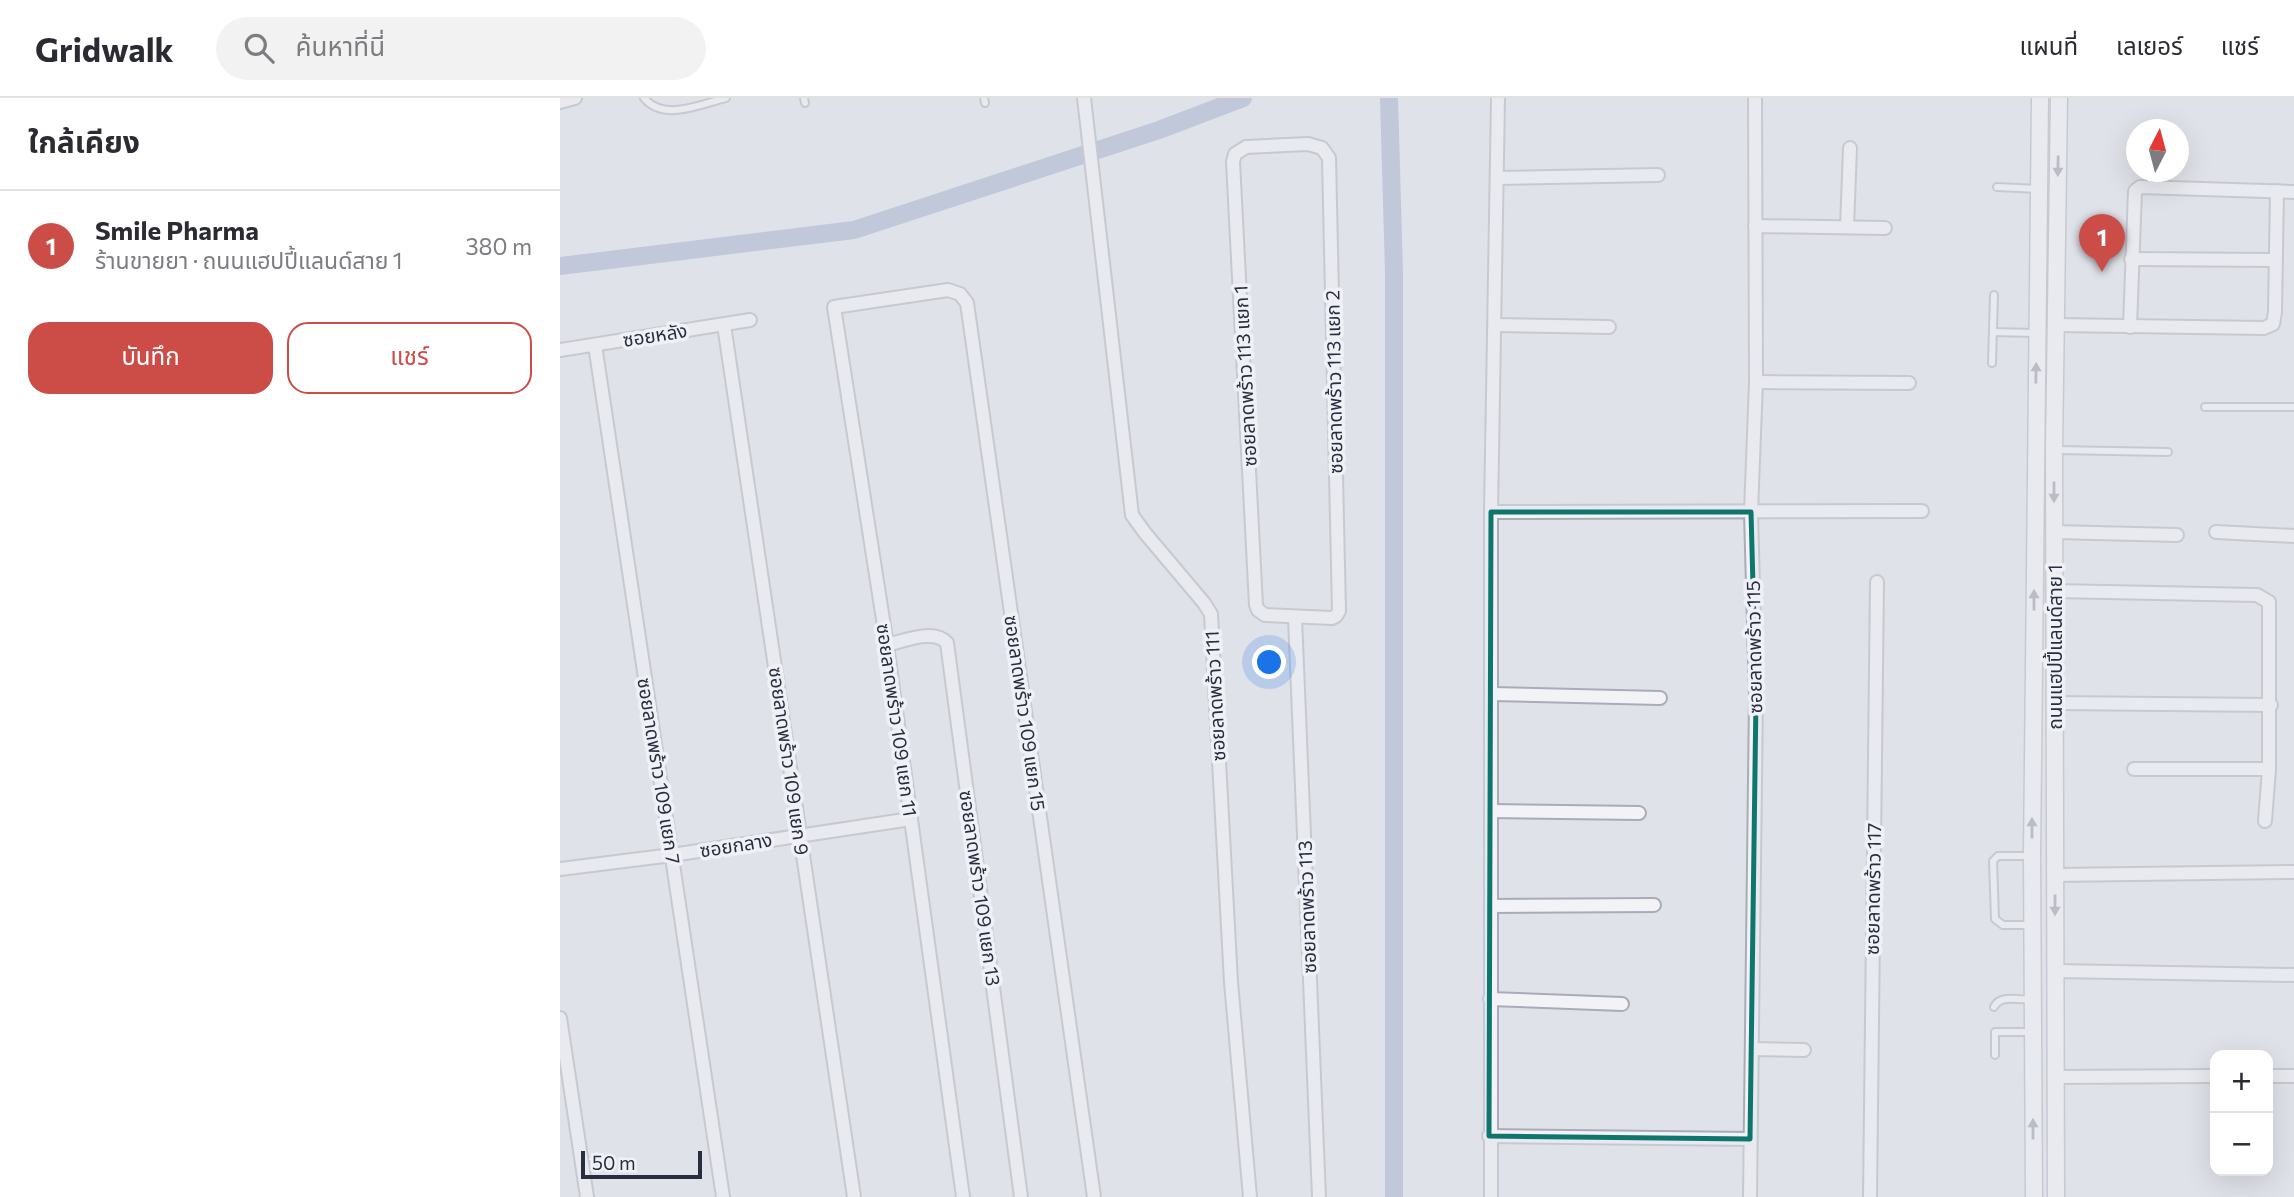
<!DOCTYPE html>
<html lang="th">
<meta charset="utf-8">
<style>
:root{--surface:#fff;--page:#f2f2f3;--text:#2b2b33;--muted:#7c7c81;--line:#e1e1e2;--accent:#cc4d47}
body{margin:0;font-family:Commissioner,"Noto Sans Thai",sans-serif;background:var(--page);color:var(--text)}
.controls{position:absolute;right:21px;bottom:21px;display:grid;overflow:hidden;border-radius:14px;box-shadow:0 7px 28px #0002}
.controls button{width:63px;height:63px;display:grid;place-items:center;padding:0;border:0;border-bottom:2px solid var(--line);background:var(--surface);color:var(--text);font:35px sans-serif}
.compass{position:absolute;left:1566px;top:21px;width:63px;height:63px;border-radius:50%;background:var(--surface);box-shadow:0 7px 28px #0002;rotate:6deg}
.scale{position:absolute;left:21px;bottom:18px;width:121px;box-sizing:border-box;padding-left:7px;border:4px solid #292d40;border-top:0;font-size:19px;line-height:24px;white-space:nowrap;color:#292d40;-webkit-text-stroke:5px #eff1f6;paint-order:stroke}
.you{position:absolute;left:710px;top:565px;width:24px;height:24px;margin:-18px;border:5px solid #fff;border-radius:50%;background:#1a73e8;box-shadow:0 0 0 10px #1a73e833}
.badge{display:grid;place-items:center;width:46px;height:46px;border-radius:50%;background:var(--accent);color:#fff;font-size:23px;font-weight:700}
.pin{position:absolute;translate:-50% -58px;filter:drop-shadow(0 2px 4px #0008)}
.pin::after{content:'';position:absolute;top:37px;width:24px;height:21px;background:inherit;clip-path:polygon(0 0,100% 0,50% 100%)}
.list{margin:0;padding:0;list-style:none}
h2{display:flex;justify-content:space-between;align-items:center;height:91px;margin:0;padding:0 28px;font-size:30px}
h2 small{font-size:23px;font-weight:400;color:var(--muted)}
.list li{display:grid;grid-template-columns:46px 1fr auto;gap:21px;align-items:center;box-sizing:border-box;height:112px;padding:0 28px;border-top:2px solid var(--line)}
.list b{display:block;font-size:26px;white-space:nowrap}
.list p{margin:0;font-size:23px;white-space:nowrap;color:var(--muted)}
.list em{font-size:23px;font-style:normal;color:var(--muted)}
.actions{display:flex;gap:14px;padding:21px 28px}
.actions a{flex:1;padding:16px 0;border:2px solid var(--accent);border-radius:21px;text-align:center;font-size:24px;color:var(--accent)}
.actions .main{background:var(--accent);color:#fff}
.icon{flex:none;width:38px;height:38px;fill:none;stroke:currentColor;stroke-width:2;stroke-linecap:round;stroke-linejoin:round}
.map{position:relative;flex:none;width:1734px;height:1099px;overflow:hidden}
header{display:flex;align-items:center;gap:42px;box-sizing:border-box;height:98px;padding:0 35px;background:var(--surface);border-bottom:2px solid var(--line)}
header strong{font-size:33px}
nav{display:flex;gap:38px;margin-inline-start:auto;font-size:24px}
.search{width:490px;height:63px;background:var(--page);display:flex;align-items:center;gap:18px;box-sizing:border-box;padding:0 24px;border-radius:38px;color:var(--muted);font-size:26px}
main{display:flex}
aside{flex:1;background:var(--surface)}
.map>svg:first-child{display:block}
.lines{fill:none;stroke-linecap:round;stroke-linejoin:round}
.canal{stroke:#9ba8c8;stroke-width:18}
.service-casing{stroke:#a9acb6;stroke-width:10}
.minor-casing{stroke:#a9acb6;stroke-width:16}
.tertiary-casing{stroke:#a9acb6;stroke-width:19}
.service{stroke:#f3f3f7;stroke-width:6}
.minor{stroke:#f3f3f7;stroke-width:12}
.tertiary{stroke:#f3f3f7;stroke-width:16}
.oneway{fill:#8e909c}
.marked{fill:none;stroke:#0f766e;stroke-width:5;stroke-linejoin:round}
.labels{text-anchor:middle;stroke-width:7;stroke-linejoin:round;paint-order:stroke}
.street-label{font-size:19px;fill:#292d40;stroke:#eff1f6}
</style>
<header>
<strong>Gridwalk</strong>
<div class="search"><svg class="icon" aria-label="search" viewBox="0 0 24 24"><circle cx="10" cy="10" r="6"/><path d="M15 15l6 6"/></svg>ค้นหาที่นี่</div>
<nav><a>แผนที่</a><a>เลเยอร์</a><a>แชร์</a></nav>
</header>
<main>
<aside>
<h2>ใกล้เคียง<small></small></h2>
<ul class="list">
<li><span class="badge">1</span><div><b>Smile Pharma</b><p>ร้านขายยา · ถนนแฮปปี้แลนด์สาย 1</p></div><em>380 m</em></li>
</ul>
<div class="actions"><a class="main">บันทึก</a><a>แชร์</a></div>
</aside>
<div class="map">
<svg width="1734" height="1099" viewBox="0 0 1734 1099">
<rect width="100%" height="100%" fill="#e0e2e9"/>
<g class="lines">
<g class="canal">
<polyline points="829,0 834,174 834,1099"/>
<polyline points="0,168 294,132 599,32 683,0"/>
</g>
<g class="service-casing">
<g id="service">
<path d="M84,0C104,24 141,6 166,0"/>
<polyline points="244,0 245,5"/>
<polyline points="424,0 425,5"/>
<polyline points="1437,89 1477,91"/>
<polyline points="1433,234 1476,235"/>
<polyline points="1432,265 1434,197"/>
<polyline points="1645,309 1734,309"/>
<polyline points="1496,352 1608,354"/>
<polyline points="1472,827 1443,827 1435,821 1433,763 1438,758 1472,758"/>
<path d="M1434,909C1440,896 1460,902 1472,902"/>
<polyline points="1435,957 1435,934 1471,934"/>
</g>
</g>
<g class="minor-casing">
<g id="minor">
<polyline points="524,0 572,417 585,435 644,505 651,516 671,884 690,1099"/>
<polyline points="0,4 15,0"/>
<polygon points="748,46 762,50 769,60 779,513 776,518 772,520 705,517 698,512 696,507 673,64 675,56 686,49"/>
<polyline points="937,80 1098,77"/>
<polyline points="1195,128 1325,130"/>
<polyline points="1287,129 1290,50"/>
<polyline points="1571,161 1716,162"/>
<polyline points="164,227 294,1099"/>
<polyline points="935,227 1049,229"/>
<polyline points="1495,227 1704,230 1713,226 1715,214 1717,93"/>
<polyline points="1570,229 1575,93 1580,89 1734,94"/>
<polyline points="35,247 163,1099"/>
<polyline points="0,252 190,222"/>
<polyline points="1196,284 1349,285"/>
<polyline points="931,414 1362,413"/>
<polyline points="1494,434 1617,437"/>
<polyline points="1656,434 1734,438"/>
<polyline points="1494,493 1697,497 1709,504 1709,671 1705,723"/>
<polyline points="735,520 759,1099"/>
<path d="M327,547C344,543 374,530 387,545L461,1099"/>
<polyline points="932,596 1100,600"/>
<polyline points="1495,605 1711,607"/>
<polyline points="1574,671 1709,671"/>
<polyline points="931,713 1079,715"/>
<polyline points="0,771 112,757 351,721"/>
<polyline points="1495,777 1734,774"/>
<polyline points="931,808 1094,807"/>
<polyline points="1495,873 1734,877"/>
<polyline points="930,901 1062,906"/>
<polyline points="0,920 27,1099"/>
<polyline points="1192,951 1244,952"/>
<polyline points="1708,978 1734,978"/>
<polyline points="1496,979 1655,978"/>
<polyline points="929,1038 1190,1041"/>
<polyline points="403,1099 327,547 274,209 388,192 400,196 407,205 534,1099"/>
<polyline points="931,1099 931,414 938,0"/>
<polyline points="1190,1099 1196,599 1191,414 1196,284 1195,0"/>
<polyline points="1310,1099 1317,484"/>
</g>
</g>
<g class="tertiary-casing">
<g id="tertiary">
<polyline points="1474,1099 1472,758 1480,0"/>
<polyline points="1496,1099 1494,352 1499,0"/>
</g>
</g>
<use href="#service" class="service"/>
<use href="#minor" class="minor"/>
<use href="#tertiary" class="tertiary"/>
</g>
<defs><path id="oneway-solid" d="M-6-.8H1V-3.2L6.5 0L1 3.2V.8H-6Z" transform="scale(1.75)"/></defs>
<g class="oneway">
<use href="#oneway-solid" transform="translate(1498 68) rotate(91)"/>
<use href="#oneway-solid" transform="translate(1476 275) rotate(-89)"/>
<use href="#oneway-solid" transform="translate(1494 394) rotate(90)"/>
<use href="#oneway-solid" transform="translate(1474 502) rotate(-90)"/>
<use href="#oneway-solid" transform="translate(1472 730) rotate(-90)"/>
<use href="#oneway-solid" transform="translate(1495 807) rotate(90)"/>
<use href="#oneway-solid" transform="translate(1473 1031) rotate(-90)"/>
</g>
<path d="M0 0H1734V1099H0ZM931,414H1191L1196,599L1190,1041L929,1038Z" fill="#e0e2e9" fill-opacity=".55" fill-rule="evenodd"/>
<path class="marked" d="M931,414H1191L1196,599L1190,1041L929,1038Z"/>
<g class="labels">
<g class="street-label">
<text transform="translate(95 237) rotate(-9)" y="7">ซอยหลัง</text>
<text transform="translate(685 278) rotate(-93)" y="7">ซอยลาดพร้าว 113 แยก 1</text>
<text transform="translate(774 284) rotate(-91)" y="7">ซอยลาดพร้าว 113 แยก 2</text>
<text transform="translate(1194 549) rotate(-91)" y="7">ซอยลาดพร้าว 115</text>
<text transform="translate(1495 549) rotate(-90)" y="7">ถนนแฮปปี้แลนด์สาย 1</text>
<text transform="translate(655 598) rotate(-93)" y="7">ซอยลาดพร้าว 111</text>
<text transform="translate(465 615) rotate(82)" y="7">ซอยลาดพร้าว 109 แยก 15</text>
<text transform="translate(337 622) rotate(82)" y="7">ซอยลาดพร้าว 109 แยก 11</text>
<text transform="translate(229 663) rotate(82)" y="7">ซอยลาดพร้าว 109 แยก 9</text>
<text transform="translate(99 673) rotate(81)" y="7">ซอยลาดพร้าว 109 แยก 7</text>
<text transform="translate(176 747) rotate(-9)" y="7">ซอยกลาง</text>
<text transform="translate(420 790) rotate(82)" y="7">ซอยลาดพร้าว 109 แยก 13</text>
<text transform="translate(1313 791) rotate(-89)" y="7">ซอยลาดพร้าว 117</text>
<text transform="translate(747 809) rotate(-92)" y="7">ซอยลาดพร้าว 113</text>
</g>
</g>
</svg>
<div class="controls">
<button>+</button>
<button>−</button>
</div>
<svg class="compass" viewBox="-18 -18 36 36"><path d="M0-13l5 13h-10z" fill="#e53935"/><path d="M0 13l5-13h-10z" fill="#7c7c81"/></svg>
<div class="scale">50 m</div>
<div class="you"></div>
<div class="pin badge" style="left:1542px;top:174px">1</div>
</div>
</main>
